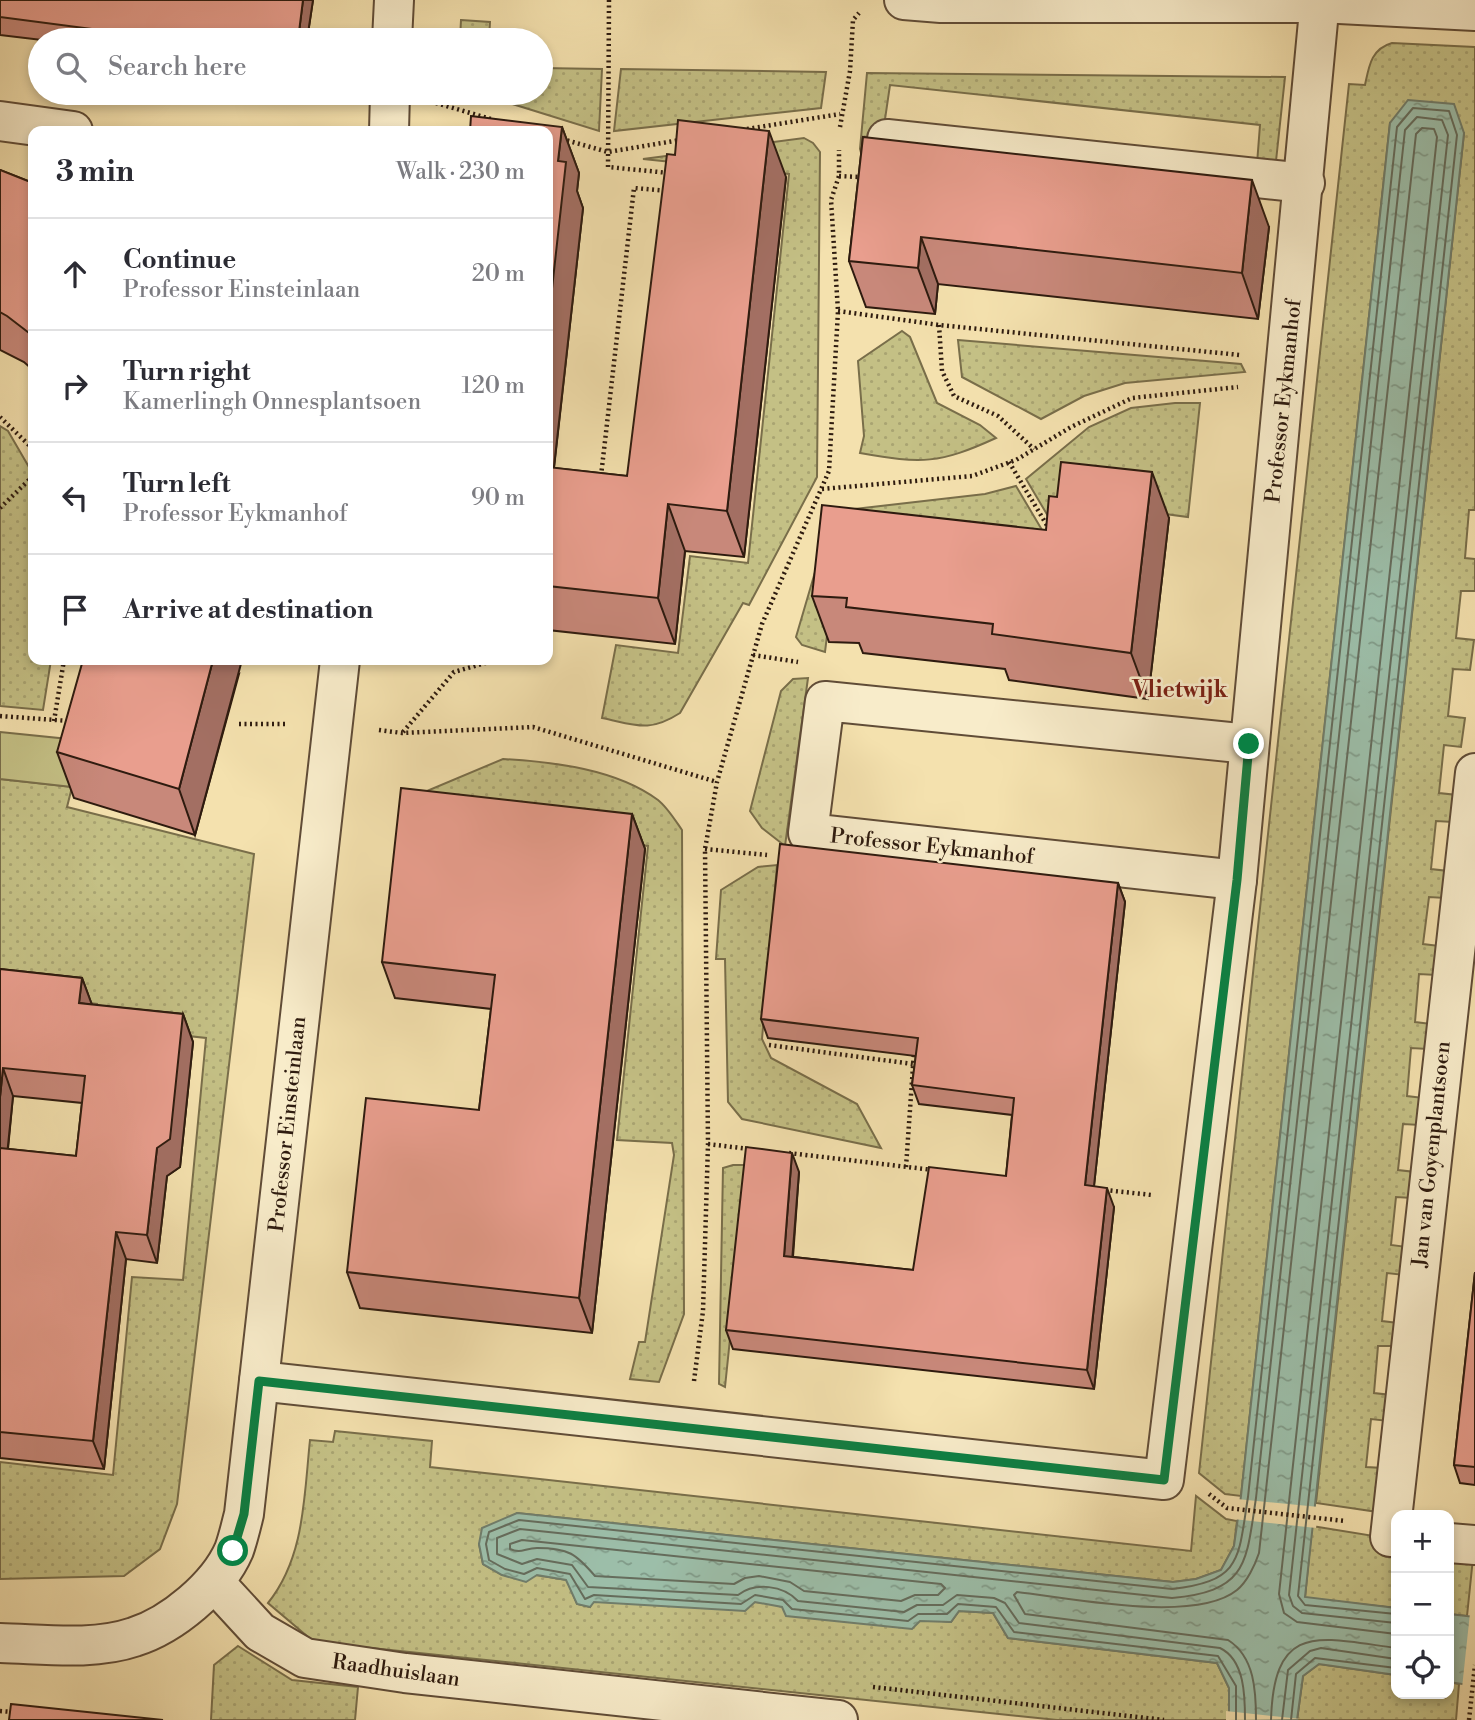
<!DOCTYPE html>
<meta charset="utf-8">
<style>
:root{--surface:#fff;--page:#f2f2f3;--text:#2b2b33;--muted:#7c7c81;--line:#e1e1e2}
body{margin:0;font-family:"Libre Bodoni",serif;background:var(--page);color:var(--text)}
.controls{position:absolute;right:21px;bottom:21px;display:grid;overflow:hidden;border-radius:14px;box-shadow:0 4px 10px #0003}
.controls button{width:63px;height:63px;display:grid;place-items:center;padding:0;border:0;border-bottom:2px solid var(--line);background:var(--surface);color:var(--text);font:35px sans-serif}
.stop{position:absolute;width:21px;height:21px;margin:-16px;border:5px solid #0b8043;border-radius:50%;background:#fff}
.stop.end{background:#0b8043;border-color:#fff;box-shadow:0 2px 7px #0008}
.list{margin:0;padding:0;list-style:none}
h2{display:flex;justify-content:space-between;align-items:center;height:91px;margin:0;padding:0 28px;font-size:30px}
h2 small{font-size:23px;font-weight:400;color:var(--muted)}
.list li{display:grid;grid-template-columns:46px 1fr auto;gap:21px;align-items:center;box-sizing:border-box;height:112px;padding:0 28px;border-top:2px solid var(--line)}
.list b{display:block;font-size:26px;white-space:nowrap}
.list p{margin:0;font-size:23px;white-space:nowrap;color:var(--muted)}
.list em{font-size:23px;font-style:normal;color:var(--muted)}
.icon{flex:none;width:38px;height:38px;fill:none;stroke:currentColor;stroke-width:2;stroke-linecap:round;stroke-linejoin:round}
.map{position:relative;flex:none;width:1475px;height:1720px;overflow:hidden}
.search{position:absolute;background:var(--surface);box-shadow:0 4px 10px #0003;left:28px;top:28px;width:525px;height:77px;display:flex;align-items:center;gap:18px;box-sizing:border-box;padding:0 24px;border-radius:38px;color:var(--muted);font-size:26px}
.panel{position:absolute;background:var(--surface);box-shadow:0 4px 10px #0003;left:28px;top:126px;width:525px;height:539px;border-radius:14px}
.map>svg:first-child{display:block}
.green{fill:url(#green-dots);stroke:#796e4a;stroke-width:2}
.pitch{fill:#c4c085;stroke:#796e4a;stroke-width:2}
.water{fill:url(#water-ripples);stroke:#707d6b;stroke-width:2}
.pier{fill:#f4e1ae}
.lines{fill:none;stroke-linecap:round;stroke-linejoin:round}
.shore{stroke:#656c5c;stroke-width:2}
.minor-casing{stroke:#604c37;stroke-width:42}
.tertiary-casing{stroke:#604c37;stroke-width:42}
.path{stroke:#2e1b0f;stroke-width:4.5;stroke-dasharray:2 3.5;stroke-linecap:butt}
.minor{stroke:#f8ecca;stroke-width:38}
.tertiary{stroke:#f8ecca;stroke-width:38}
.wall{fill:#c8887a;stroke:#2e1b0f;stroke-width:2;fill-rule:evenodd}
.shaded-wall{fill:#a36f63;stroke:#2e1b0f;stroke-width:2}
.building{fill:#e99e8e;stroke:#2e1b0f;stroke-width:2}
.route{stroke:#0b8043;stroke-width:9}
.labels{text-anchor:middle;stroke-width:5;stroke-linejoin:round;paint-order:stroke}
.street-label{font-size:21px;fill:#2e1b0f;stroke:#f8ecca}
.neighbourhood-label{font-size:23px;font-weight:bold;fill:#7a1f14;stroke:#f8ecca}
</style>
<div class="map">
<svg width="1475" height="1720" viewBox="0 0 1475 1720">
<defs>
<pattern id="green-dots" width="8" height="8" patternUnits="userSpaceOnUse" patternTransform="scale(1.75)"><rect width="8" height="8" fill="#c4c085"/><path d="M2 2h.1M6 6h.1" fill="none" stroke="#a9a472" stroke-width="1.8" stroke-linecap="round"/></pattern>
<pattern id="water-ripples" width="26" height="14" patternUnits="userSpaceOnUse" patternTransform="scale(1.75)"><rect width="26" height="14" fill="#9cbea9"/><path d="M2 4q2-2 4 0t4 0M15 11q2-2 4 0t4 0" fill="none" stroke="#809a88"/></pattern>
</defs>
<rect width="100%" height="100%" fill="#f4e1ae"/>
<filter id="stains"><feTurbulence type="fractalNoise" baseFrequency=".00286" numOctaves="4"/><feColorMatrix values="0 0 0 0 .2 0 0 0 0 .09 0 0 0 0 .02 0 0 0 .5 -.17"/></filter>
<radialGradient id="worn" r=".72"><stop offset=".6" stop-color="#630" stop-opacity="0"/><stop offset="1" stop-color="#630" stop-opacity=".3"/></radialGradient>
<g class="green">
<polygon points="461,20 490,22 489,40 460,40"/>
<path d="M1392,43L1475,47V510H1469L1465,558L1475,559V591H1461L1456,638L1474,640L1470,670L1453,669L1448,716L1465,718L1461,747L1444,745L1439,793L1457,795L1453,822L1436,821L1431,869L1448,871L1445,898L1429,897L1423,944L1440,946L1436,975L1419,974L1415,1022L1432,1024L1428,1049L1411,1048L1407,1096L1424,1098L1420,1125L1403,1124L1398,1170L1415,1172L1412,1198L1396,1197L1391,1245L1407,1247L1404,1275L1387,1273L1382,1321L1399,1323L1395,1346H1378L1374,1393L1391,1395L1388,1421L1371,1419L1366,1467L1383,1468L1378,1512L1316,1503L1464,133L1390,123L1241,1496L1225,1494L1199,1473L1349,84L1365,85C1369,66 1371,49 1392,43Z"/>
<polygon points="541,68 602,69 599,131 477,93 541,93"/>
<polygon points="621,69 826,72 821,108 614,131"/>
<polygon points="867,73 1285,77 1276,161 1257,164 1260,125 890,85 878,167 863,160 860,149"/>
<path d="M804,138L813,143L820,152L817,477L749,605L743,603L680,713C649,733 636,725 602,718L616,645L678,653L690,556L748,563L789,174L643,159Z"/>
<path d="M902,331L910,337L937,403L980,425L996,438C939,464 922,464 860,453L864,436L858,361Z"/>
<polygon points="958,340 1241,364 1245,372 1125,383 1084,396 1041,419 962,377"/>
<polygon points="1175,403 1200,403 1188,517 1075,502 1061,538 1026,479 1089,427 1131,408"/>
<polygon points="0,426 8,431 33,474 33,660 51,660 43,710 0,706"/>
<polygon points="1016,486 1061,562 838,547 825,652 802,645 796,637 830,521 846,510 985,494"/>
<polygon points="808,678 785,846 762,828 750,811 781,691 793,679"/>
<path d="M503,759C554,762 616,769 658,800C667,807 675,820 682,830L684,1314L659,1382L630,1379L639,1342H645L674,1155L672,1143L617,1140L648,846L410,818L415,796Z"/>
<polygon points="0,779 72,787 67,807 254,854 177,1504 160,1549 124,1576 0,1579 0,1462 113,1475 132,1277 183,1280 206,1038 96,1026 97,1004 0,993"/>
<polygon points="777,865 762,1039 771,1058 857,1104 881,1148 742,1119 728,1102 725,959 716,959 721,890 758,867"/>
<polygon points="733,1165 748,1165 725,1387 719,1384 723,1168"/>
<path d="M335,1431L432,1441L430,1467L1191,1551L1196,1496L1226,1519L1237,1521L1234,1546L1221,1570L1196,1579L1173,1582L517,1513L479,1544L483,1564L502,1575H536L567,1580L577,1604L590,1607L593,1602H755L951,1622L959,1611L993,1613L1008,1638L1217,1663L1229,1688V1720H1057L314,1642L268,1603C305,1557 304,1496 310,1440L333,1442Z"/>
<polygon points="1312,1526 1374,1536 1374,1548 1396,1550 1396,1608 1305,1598"/>
<polygon points="1449,1556 1473,1558 1467,1616 1449,1614"/>
<polygon points="238,1646 292,1680 358,1687 355,1720 211,1720 214,1665"/>
<polygon points="1319,1664 1396,1675 1396,1694 1449,1694 1449,1682 1459,1684 1456,1720 1297,1720 1303,1676"/>
</g>
<polygon class="pitch" points="0,732 78,740 72,787 0,779"/>
<g class="water">
<polygon points="1408,100 1454,104 1464,133 1305,1597 1396,1608 1396,1675 1319,1664 1303,1676 1297,1720 1229,1720 1229,1688 1217,1663 1008,1638 993,1613 959,1611 951,1622 920,1621 912,1629 786,1616 782,1607 755,1602 745,1611 594,1602 590,1607 577,1604 566,1580 537,1575 526,1582 502,1575 483,1564 479,1544 482,1528 517,1513 1173,1582 1196,1579 1221,1570 1234,1546 1241,1496 1390,123"/>
<polygon points="1449,1614 1475,1617 1475,1686 1449,1682"/>
</g>
<g class="pier">
<polygon points="1237,1499 1319,1507 1316,1528 1233,1519"/>
<polygon points="1470,1613 1475,1613 1475,1689 1462,1688"/>
<polygon points="1226,1711 1301,1719 1226,1720"/>
</g>
<g class="lines">
<g class="shore">
<path d="M522,1540L941,1584L945,1588L938,1595H915L901,1601L804,1591L790,1582L759,1576L745,1578L734,1584L595,1576C576,1554 569,1548 537,1548C525,1548 521,1554 510,1549V1544Z"/>
<path d="M1236,1720V1686L1218,1656L1014,1632L996,1607L958,1604L947,1614H918L908,1621L792,1609L783,1600L755,1595L741,1604L594,1595L585,1599L570,1574L537,1568L524,1574L505,1569L489,1560L486,1544L489,1532L519,1520L1172,1589C1243,1581 1238,1558 1248,1497L1397,127L1413,108L1449,111L1457,135L1298,1596L1305,1605L1396,1614"/>
<path d="M1245,1720C1245,1697 1245,1660 1220,1648L1019,1623L1005,1603L994,1598L957,1595L943,1605H917L904,1612L798,1601C783,1585 755,1582 738,1595L588,1587L572,1565L537,1559L522,1564L497,1554V1538L520,1529L1172,1598C1248,1591 1246,1563 1256,1498L1405,130L1417,117L1442,120L1448,135L1289,1595L1293,1606L1302,1613L1396,1623"/>
<path d="M1256,1720C1256,1692 1255,1657 1228,1640L1025,1614L1014,1595L1017,1592C1070,1598 1195,1624 1237,1590C1247,1582 1255,1565 1259,1553L1416,134L1422,128L1434,129L1437,137L1279,1594L1284,1613L1297,1622L1396,1634"/>
<path d="M1271,1720C1274,1620 1320,1638 1396,1648"/>
<polyline points="1282,1720 1288,1670 1310,1651 1321,1648 1396,1659"/>
<polyline points="1291,1720 1296,1674 1315,1658 1396,1668"/>
</g>
<g class="minor-casing">
<g id="minor">
<polyline points="904,0 941,3 1320,3 1475,11"/>
<polyline points="0,121 73,131"/>
<polyline points="887,139 1305,183"/>
<polyline points="1237,880 808,833 825,701 1249,744"/>
<polyline points="259,1381 1164,1480 1237,880 1320,0"/>
<polyline points="1396,1537 1390,1537 1475,773"/>
<polyline points="1449,1543 1475,1545"/>
<polyline points="214,1582 260,1632 305,1658 405,1673 838,1720"/>
</g>
</g>
<g class="tertiary-casing">
<g id="tertiary">
<polyline points="392,40 394,0"/>
<polyline points="389,131 390,93"/>
<path d="M0,1643C43,1644 93,1651 134,1637C172,1625 218,1587 234,1550C238,1539 241,1526 244,1514L340,660"/>
</g>
</g>
<g class="path">
<polyline points="609,0 608,167 669,173"/>
<polyline points="436,103 491,119"/>
<polyline points="840,127 850,71 853,20 859,13"/>
<polyline points="747,129 840,114"/>
<polyline points="562,139 608,152 680,140"/>
<polyline points="839,176 859,177"/>
<polyline points="838,311 939,325 1240,355"/>
<polyline points="939,325 942,371 954,396 998,416 1034,449"/>
<polyline points="0,417 33,449"/>
<polyline points="1009,462 1048,527"/>
<polyline points="601,476 634,188 668,191"/>
<polyline points="822,489 972,476 1016,460 1071,427 1132,398 1238,387"/>
<polyline points="0,508 33,476"/>
<polyline points="548,644 551,643"/>
<polyline points="753,655 798,662"/>
<polyline points="0,716 69,721"/>
<polyline points="54,721 64,660"/>
<polyline points="239,724 287,724"/>
<polyline points="379,730 402,733 533,727 717,782"/>
<polyline points="403,732 454,672 496,660"/>
<polyline points="705,849 767,855"/>
<polyline points="769,1045 913,1064"/>
<polyline points="708,1144 749,1149"/>
<polyline points="789,1153 933,1170"/>
<polyline points="906,1167 914,1052"/>
<polyline points="1105,1190 1152,1195"/>
<polyline points="694,1381 703,1311 708,1144 705,849 717,782 762,624 829,471 838,311 831,200 839,176 839,150"/>
<polyline points="1209,1494 1227,1508 1345,1521"/>
<polyline points="873,1687 1164,1720"/>
<polyline points="0,1711 13,1712"/>
<polyline points="1469,1720 1475,1665"/>
</g>
<use href="#minor" class="minor"/>
<use href="#tertiary" class="tertiary"/>
</g>
<g class="wall">
<polygon points="0,0 313,0 307,40 42,40 0,35"/>
<polygon points="562,127 579,173 577,191 583,208 554,468 627,476 786,177 744,557 685,551 675,644 548,630 548,131"/>
<polygon points="863,137 1269,227 1258,319 938,284 935,314 866,307 849,261"/>
<polygon points="0,170 33,183 33,370 24,362 0,350"/>
<polygon points="1169,518 1148,699 1009,680 1005,669 863,653 859,643 829,642 812,596"/>
<polygon points="239,674 195,835 74,798 57,752"/>
<polygon points="632,814 645,849 592,1333 360,1308 347,1272 479,1110 491,1009 395,998 382,962"/>
<polygon points="1118,883 1125,902 1094,1186 1114,1207 1094,1389 733,1349 726,1330 799,1172 793,1257 913,1270 1006,1176 1012,1115 919,1104 912,1085 916,1056 768,1038 761,1019"/>
<path d="M0,969L82,978L92,1005L183,1014L193,1042L180,1167L167,1176L157,1263L126,1259L104,1469L0,1458ZM13,1096L82,1103L76,1156L8,1149Z"/>
<polygon points="1475,1272 1475,1485 1460,1483 1454,1465"/>
</g>
<g class="shaded-wall">
<polygon points="303,0 313,0 307,40 298,40"/>
<polygon points="562,127 579,173 577,191 583,208 549,511 548,509 548,325 558,161"/>
<polygon points="769,131 786,177 744,557 727,511"/>
<polygon points="1252,180 1269,227 1258,319 1242,273"/>
<polygon points="921,237 938,284 935,314 918,268"/>
<polygon points="1152,472 1169,518 1148,699 1131,653"/>
<polygon points="668,504 685,551 675,644 658,598"/>
<polygon points="213,660 242,660 195,835 179,789"/>
<polygon points="632,814 645,849 592,1333 579,1298"/>
<polygon points="1118,883 1125,902 1092,1204 1085,1185"/>
<polygon points="82,978 92,1005 79,1003"/>
<polygon points="183,1014 193,1042 180,1167 167,1176 157,1263 147,1235 157,1148"/>
<polygon points="3,1068 13,1096 5,1175 0,1162 0,1097"/>
<polygon points="792,1153 799,1172 791,1275 784,1256"/>
<polygon points="1107,1188 1114,1207 1094,1389 1087,1370"/>
<polygon points="116,1232 126,1259 104,1469 93,1441"/>
</g>
<g class="building">
<polygon points="0,0 303,0 298,40 257,40 203,33 202,40 176,40 0,17"/>
<polygon points="471,116 562,127 558,161 566,162 548,325 548,131 470,131"/>
<polygon points="678,120 769,131 727,511 668,504 658,598 548,586 548,467 627,476 667,154 675,155"/>
<polygon points="863,137 1252,180 1242,273 921,237 918,268 849,261"/>
<polygon points="0,170 33,183 33,336 7,316 0,312"/>
<polygon points="1061,462 1152,472 1131,653 992,634 993,624 846,607 847,598 812,596 822,505 1046,530 1049,496 1057,497"/>
<polygon points="83,660 213,660 179,789 57,752"/>
<polygon points="401,788 632,814 579,1298 347,1272 366,1098 479,1110 495,975 382,962"/>
<polygon points="780,844 1118,883 1085,1185 1107,1188 1087,1370 726,1330 746,1147 792,1153 784,1256 913,1270 929,1167 1006,1176 1014,1098 912,1085 918,1038 761,1019"/>
<polygon points="0,969 82,978 79,1003 183,1014 170,1139 157,1148 147,1235 116,1232 93,1441 0,1432 0,1148 76,1156 85,1076 3,1068 0,1097"/>
<polygon points="1475,1272 1475,1467 1454,1465"/>
<polygon points="11,1704 163,1720 9,1720"/>
</g>
<g class="lines">
<polyline class="route" points="233,1551 244,1514 259,1381 1164,1480 1237,880 1249,744"/>
</g>
<g class="labels">
<g class="street-label">
<text transform="translate(1283 401) rotate(-84)" y="7">Professor Eykmanhof</text>
<text transform="translate(932 846) rotate(6)" y="7">Professor Eykmanhof</text>
<text transform="translate(287 1124) rotate(-84)" y="7">Professor Einsteinlaan</text>
<text transform="translate(1431 1154) rotate(-84)" y="7">Jan van Goyenplantsoen</text>
<text transform="translate(396 1670) rotate(8)" y="7">Raadhuislaan</text>
</g>
<g class="neighbourhood-label">
<text x="1180" y="697">Vlietwijk</text>
</g>
</g>
<rect width="100%" height="100%" filter="url(#stains)"/>
<rect width="100%" height="100%" fill="url(#worn)"/>
</svg>
<div class="controls">
<button>+</button>
<button>−</button>
<button><svg class="icon" aria-label="locate" viewBox="0 0 24 24"><circle cx="12" cy="12" r="6"/><path d="M12 2v4M12 18v4M2 12h4M18 12h4"/></svg></button>
</div>
<div class="stop" style="left:233px;top:1551px"></div>
<div class="stop end" style="left:1249px;top:744px"></div>
<div class="search"><svg class="icon" aria-label="search" viewBox="0 0 24 24"><circle cx="10" cy="10" r="6"/><path d="M15 15l6 6"/></svg>Search here</div>
<section class="panel">
<h2>3 min<small>Walk · 230 m</small></h2>
<ul class="list">
<li><svg class="icon" aria-label="ahead" viewBox="0 0 24 24"><path d="M12 20V5M6 11l6-6 6 6"/></svg><div><b>Continue</b><p>Professor Einsteinlaan</p></div><em>20 m</em></li>
<li><svg class="icon" aria-label="right" viewBox="0 0 24 24"><path d="M7 20v-9h11M14 6l5 5-5 5"/></svg><div><b>Turn right</b><p>Kamerlingh Onnesplantsoen</p></div><em>120 m</em></li>
<li><svg class="icon" aria-label="left" viewBox="0 0 24 24"><path d="M17 20v-9H6M10 6l-5 5 5 5"/></svg><div><b>Turn left</b><p>Professor Eykmanhof</p></div><em>90 m</em></li>
<li><svg class="icon" aria-label="arrive" viewBox="0 0 24 24"><path d="M6 21V4h12l-3 4 3 4H6"/></svg><div><b>Arrive at destination</b></div></li>
</ul>
</section>
</div>
